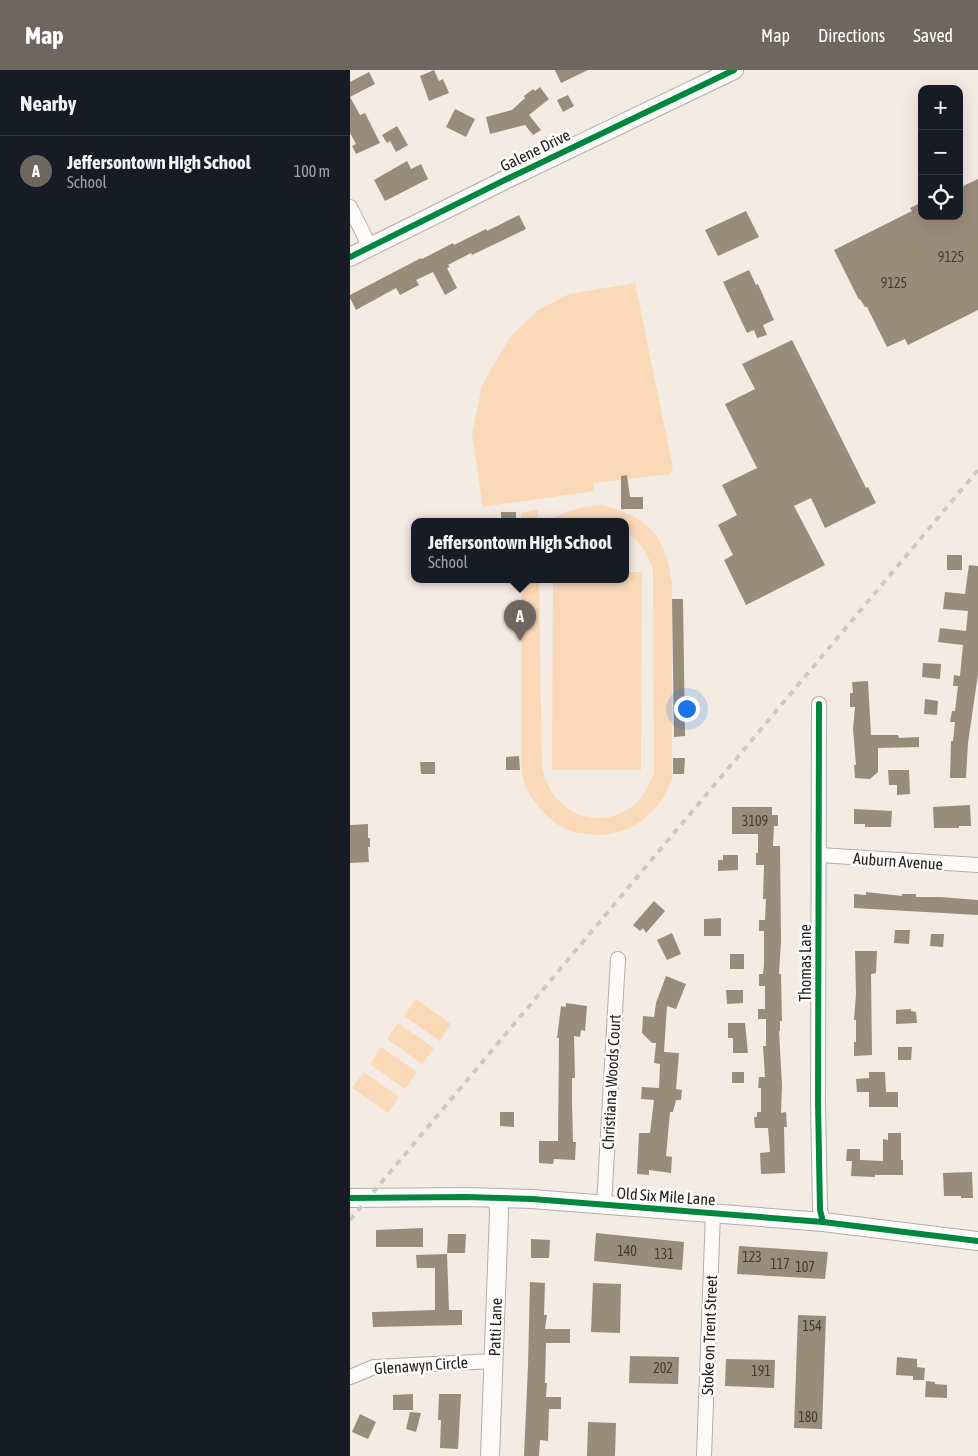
<!DOCTYPE html>
<meta charset="utf-8">
<style>
:root{--surface:#171b24;--page:#20242c;--text:#f1f3f6;--muted:#9ea1a6;--line:#363941;--accent:#6e6760}
body{margin:0;font-family:"Asap Condensed",sans-serif;background:var(--page);color:var(--text)}
.controls{position:absolute;right:15px;top:15px;display:grid;overflow:hidden;border-radius:10px;box-shadow:0 5px 20px #0002}
.controls button{width:45px;height:45px;display:grid;place-items:center;padding:0;border:0;border-bottom:1px solid var(--line);background:var(--surface);color:var(--text);font:25px sans-serif}
.you{position:absolute;left:336px;top:638px;width:18px;height:18px;margin:-12px;border:4px solid #fff;border-radius:50%;background:#1a73e8;box-shadow:0 0 0 8px #1a73e833}
.badge{display:grid;place-items:center;width:32px;height:32px;border-radius:50%;background:var(--accent);color:#fff;font-size:16px;font-weight:700}
.pin{position:absolute;translate:-50% -41px;filter:drop-shadow(0 1px 2px #0008)}
.pin::after{content:'';position:absolute;top:26px;width:18px;height:15px;background:inherit;clip-path:polygon(0 0,100% 0,50% 100%)}
.popup{position:absolute;left:61px;top:448px;width:218px;height:65px;box-sizing:border-box;display:grid;place-content:center;border-radius:10px;background:var(--surface);filter:drop-shadow(0 1px 4px #0005);font-size:16px;white-space:nowrap;color:var(--muted)}
.popup b{font-size:19px;color:var(--text)}
.popup::after{content:'';position:absolute;left:50%;top:100%;margin-left:-10px;border:10px solid transparent;border-top-color:var(--surface)}
.list{margin:0;padding:0;list-style:none}
h2{display:flex;justify-content:space-between;align-items:center;height:65px;margin:0;padding:0 20px;font-size:21px}
h2 small{font-size:16px;font-weight:400;color:var(--muted)}
.list li{display:grid;grid-template-columns:32px 1fr auto;gap:15px;align-items:center;box-sizing:border-box;height:70px;padding:0 20px;border-top:1px solid var(--line)}
.list b{display:block;font-size:19px;white-space:nowrap}
.list p{margin:0;font-size:16px;white-space:nowrap;color:var(--muted)}
.list em{font-size:16px;font-style:normal;color:var(--muted)}
.icon{flex:none;width:28px;height:28px;fill:none;stroke:currentColor;stroke-width:2;stroke-linecap:round;stroke-linejoin:round}
.map{position:relative;flex:none;width:628px;height:1386px;overflow:hidden}
header{display:flex;align-items:center;gap:30px;box-sizing:border-box;height:70px;padding:0 25px;background:var(--accent);color:#fff}
header strong{font-size:24px}
nav{display:flex;gap:28px;margin-inline-start:auto;font-size:18px}
main{display:flex}
aside{flex:1;background:var(--surface)}
.map>svg:first-child{display:block}
.green{fill:#fad9b9}
.building{fill:#9a8c7b}
.lines{fill:none;stroke-linecap:round;stroke-linejoin:round}
.minor-casing{stroke:#b4ada6;stroke-width:16}
.tertiary-casing{stroke:#b4ada6;stroke-width:20}
.minor{stroke:#fdfcfb;stroke-width:14}
.tertiary{stroke:#fdfcfb;stroke-width:18}
.rail{stroke:#cbc8c6;stroke-width:4;stroke-dasharray:6 6;stroke-linecap:butt}
.cycleway-casing{stroke:#fff;stroke-width:9}
.cycleway{stroke:#00873e;stroke-width:6}
.labels{text-anchor:middle;stroke-width:5;stroke-linejoin:round;paint-order:stroke}
.number-label{font-size:14px;fill:#433b32}
.street-label{font-size:16px;fill:#26201a;stroke:#fff}
</style>
<header>
<strong>Map</strong>
<nav><a>Map</a><a>Directions</a><a>Saved</a></nav>
</header>
<main>
<aside>
<h2>Nearby<small></small></h2>
<ul class="list">
<li><span class="badge">A</span><div><b>Jeffersontown High School</b><p>School</p></div><em>100 m</em></li>
</ul>
</aside>
<div class="map">
<svg width="628" height="1386" viewBox="0 0 628 1386">
<rect width="100%" height="100%" fill="#f4ebe3"/>
<g class="green">
<polygon points="285,213 323,398 320,404 243,413 244,421 133,437 122,365 132,315 160,267 188,240 219,224"/>
<path d="M253,435C281,444 304,452 315,483C319,492 320,504 322,514V709C309,746 275,770 236,764C231,763 225,763 220,761C205,756 186,736 178,722C175,717 174,710 172,704L171,510H189L192,697C200,739 242,763 280,738C293,730 298,716 304,703L303,501C298,482 290,472 275,461V452H200C214,440 234,436 253,435Z"/>
<polygon points="188,439 188,452 171,452 171,443"/>
<polygon points="275,502 292,502 291,700 202,700 203,510 275,510"/>
<polygon points="66,929 101,954 90,971 54,946"/>
<polygon points="48,953 84,978 72,994 37,969"/>
<polygon points="31,977 67,1002 55,1019 20,994"/>
<polygon points="14,1002 49,1027 38,1043 2,1018"/>
</g>
<g class="building">
<polygon points="84,0 89,11 93,9 99,23 79,31 70,6"/>
<polygon points="205,0 238,0 211,13"/>
<polygon points="19,2 25,14 0,27 10,45 15,43 30,73 6,84 2,76 6,74 0,63 0,12"/>
<polygon points="190,17 199,29 179,45 191,60 183,65 175,55 140,64 136,47 162,40 175,28 174,26 183,19 185,21"/>
<polygon points="218,25 224,36 213,42 207,30"/>
<polygon points="105,39 125,49 116,67 96,57"/>
<polygon points="47,56 58,75 46,82 40,71 37,73 32,65"/>
<polygon points="57,91 61,99 71,94 78,109 35,131 24,110"/>
<polygon points="628,109 628,240 558,275 555,269 537,277 517,237 515,237 510,229 509,230 484,180 562,141 560,138 572,132 572,146 609,146 609,118"/>
<polygon points="396,141 409,167 368,186 355,160"/>
<polygon points="169,145 176,159 122,185 121,183 98,195 100,197 97,198 107,218 95,225 83,202 66,210 69,215 50,225 46,218 6,240 0,228 0,225 71,188 72,189 103,173 104,175 136,159 137,161"/>
<polygon points="399,200 406,215 408,214 424,250 413,255 417,265 407,268 404,260 397,263 373,212"/>
<polygon points="442,270 516,418 518,417 526,433 475,458 461,428 444,436 475,495 396,535 374,490 383,485 368,455 387,445 372,415 407,398 375,334 405,319 392,294"/>
<polygon points="277,405 280,427 293,427 293,439 271,439 271,406"/>
<rect x="151" y="442" width="15" height="10"/>
<rect x="597" y="485" width="15" height="15"/>
<polygon points="619,495 628,496 628,604 618,673 616,708 600,708 601,671 603,671 605,652 600,652 602,641 605,641 608,616 603,616 604,605 610,606 613,575 588,572 590,558 616,561 618,541 593,539 595,522 615,524"/>
<polygon points="322,529 333,529 335,666 324,667"/>
<polygon points="573,593 591,594 590,609 572,607"/>
<polygon points="518,611 521,665 548,665 549,668 569,667 569,677 528,678 528,702 520,709 505,708 504,695 506,695 503,659 505,637 500,637 500,623 503,623 502,612"/>
<polygon points="575,629 588,631 587,645 574,644"/>
<polygon points="169,686 170,700 156,700 156,687"/>
<polygon points="323,688 335,688 334,704 323,704"/>
<polygon points="70,692 85,692 85,704 71,704"/>
<polygon points="538,700 559,700 560,724 547,725 547,715 539,715"/>
<polygon points="620,735 621,756 609,756 609,758 584,758 583,737"/>
<polygon points="382,737 422,737 422,745 428,745 428,756 424,756 423,776 430,776 431,871 429,904 431,904 432,951 430,951 430,961 429,961 432,1015 431,1043 436,1042 437,1057 434,1057 435,1103 411,1104 410,1083 420,1082 418,1058 405,1058 404,1047 407,1047 407,1042 411,1042 411,1018 408,1018 409,1007 415,1007 413,976 416,976 416,949 408,949 408,939 415,939 415,916 409,916 409,904 413,904 414,894 414,861 409,861 409,850 415,850 416,829 413,829 414,795 406,795 406,783 408,783 408,764 382,764"/>
<polygon points="504,739 542,741 541,757 515,757 515,754 504,754"/>
<polygon points="18,754 18,768 20,768 20,777 18,777 19,792 0,793 0,755"/>
<polygon points="373,785 388,785 388,800 368,801 368,790 373,790"/>
<polygon points="516,822 552,826 552,824 566,824 566,827 590,827 628,830 628,845 504,838 504,824 516,825"/>
<polygon points="304,831 315,841 296,863 293,858 290,861 283,855"/>
<polygon points="371,848 371,866 354,866 354,849"/>
<polygon points="545,860 560,860 559,874 544,873"/>
<polygon points="322,863 331,884 317,890 307,870"/>
<polygon points="581,864 594,864 593,877 580,876"/>
<polygon points="505,881 527,881 526,903 521,904 522,985 504,986 504,972 506,972 506,950 504,950 506,924"/>
<rect x="380" y="884" width="14" height="15"/>
<polygon points="316,906 336,914 326,939 317,936 314,982 329,983 326,1019 332,1020 331,1030 326,1030 323,1042 320,1042 316,1086 322,1087 321,1103 299,1100 299,1105 287,1104 289,1063 300,1063 304,1030 291,1029 292,1017 309,1018 310,994 304,993 306,973 302,973 292,963 293,946 304,947 306,933"/>
<polygon points="376,920 393,920 393,933 377,934"/>
<polygon points="216,933 237,936 235,961 231,960 230,967 224,966 225,1008 222,1008 222,1031 223,1072 226,1072 225,1090 204,1089 203,1094 189,1093 189,1071 208,1071 209,968 207,968 211,936 216,937"/>
<polygon points="561,939 561,941 566,942 567,953 546,954 546,940"/>
<polygon points="378,953 395,953 398,983 383,983 383,968 378,968"/>
<polygon points="548,977 562,977 561,990 548,990"/>
<rect x="382" y="1002" width="12" height="11"/>
<polygon points="519,1002 535,1002 536,1022 548,1022 548,1037 519,1037 519,1022 507,1022 506,1009 519,1008"/>
<polygon points="150,1042 164,1042 164,1057 150,1056"/>
<polygon points="538,1063 551,1063 551,1090 553,1090 553,1105 525,1105 525,1107 501,1106 502,1091 496,1091 497,1079 510,1079 510,1090 533,1091 533,1069 538,1070"/>
<polygon points="622,1102 623,1128 611,1128 611,1126 594,1126 593,1103"/>
<polygon points="73,1158 73,1177 26,1177 26,1160"/>
<polygon points="246,1163 334,1172 332,1200 244,1191"/>
<polygon points="98,1164 116,1164 115,1183 97,1183"/>
<polygon points="181,1169 200,1170 199,1188 181,1188"/>
<polygon points="389,1176 478,1182 475,1209 387,1204"/>
<polygon points="97,1184 99,1240 112,1240 112,1255 23,1257 22,1242 85,1240 85,1198 67,1198 66,1185"/>
<polygon points="180,1212 195,1213 194,1245 197,1245 195,1259 220,1259 220,1273 196,1273 195,1313 197,1313 196,1327 211,1327 211,1339 199,1339 198,1371 190,1370 189,1386 174,1386 178,1296"/>
<polygon points="243,1213 271,1214 270,1263 241,1262"/>
<polygon points="448,1245 476,1246 472,1359 444,1358"/>
<polygon points="280,1286 329,1287 328,1314 279,1313"/>
<polygon points="547,1287 567,1289 567,1297 575,1298 574,1310 563,1310 563,1306 546,1305"/>
<polygon points="376,1289 425,1290 424,1318 375,1316"/>
<polygon points="576,1311 585,1312 585,1314 597,1315 597,1328 575,1327"/>
<polygon points="63,1324 63,1340 43,1340 43,1325"/>
<polygon points="89,1324 111,1324 108,1379 90,1378 91,1350 88,1350"/>
<polygon points="60,1342 71,1343 66,1362 56,1359"/>
<polygon points="10,1344 26,1352 18,1369 2,1362"/>
<polygon points="238,1352 266,1353 265,1386 237,1386"/>
</g>
<g class="lines">
<g class="minor-casing">
<g id="minor">
<polyline points="0,137 20,177"/>
<polyline points="469,634 468,1032 470,1140 473,1152"/>
<polyline points="469,785 628,795"/>
<polyline points="254,1135 268,889"/>
<polyline points="0,1307 24,1297 144,1291"/>
<polyline points="354,1386 363,1143"/>
</g>
</g>
<g class="tertiary-casing">
<g id="tertiary">
<polyline points="0,187 159,108 384,0"/>
<polyline points="0,1128 116,1127 182,1129 473,1152 628,1171"/>
<polyline points="140,1386 149,1143 148,1128"/>
</g>
</g>
<use href="#minor" class="minor"/>
<use href="#tertiary" class="tertiary"/>
<polyline class="rail" points="0,1150 628,400"/>
<g class="cycleway-casing">
<g id="cycleway">
<polyline points="0,187 159,108 384,0"/>
<polyline points="469,634 468,1032 470,1140 473,1152"/>
<polyline points="0,1128 116,1127 182,1129 473,1152 628,1171"/>
</g>
</g>
<use href="#cycleway" class="cycleway"/>
</g>
<g class="labels">
<g class="number-label">
<text x="601" y="192">9125</text>
<text x="544" y="218">9125</text>
<text x="405" y="756">3109</text>
<text x="277" y="1186">140</text>
<text x="314" y="1189">131</text>
<text x="402" y="1192">123</text>
<text x="430" y="1199">117</text>
<text x="455" y="1202">107</text>
<text x="462" y="1261">154</text>
<text x="313" y="1303">202</text>
<text x="411" y="1306">191</text>
<text x="458" y="1352">180</text>
</g>
<g class="street-label">
<text transform="translate(185 80) rotate(-26)" y="6">Galene Drive</text>
<text transform="translate(548 791) rotate(4)" y="6">Auburn Avenue</text>
<text transform="translate(455 893) rotate(-90)" y="6">Thomas Lane</text>
<text transform="translate(261 1012) rotate(-87)" y="6">Christiana Woods Court</text>
<text transform="translate(316 1126) rotate(4)" y="6">Old Six Mile Lane</text>
<text transform="translate(145 1257) rotate(-88)" y="6">Patti Lane</text>
<text transform="translate(359 1265) rotate(-88)" y="6">Stoke on Trent Street</text>
<text transform="translate(71 1295) rotate(-4)" y="6">Glenawyn Circle</text>
</g>
</g>
</svg>
<div class="controls">
<button>+</button>
<button>−</button>
<button><svg class="icon" aria-label="locate" viewBox="0 0 24 24"><circle cx="12" cy="12" r="6"/><path d="M12 2v4M12 18v4M2 12h4M18 12h4"/></svg></button>
</div>
<div class="you"></div>
<div class="pin badge" style="left:170px;top:571px">A</div>
<div class="popup"><b>Jeffersontown High School</b>School</div>
</div>
</main>
